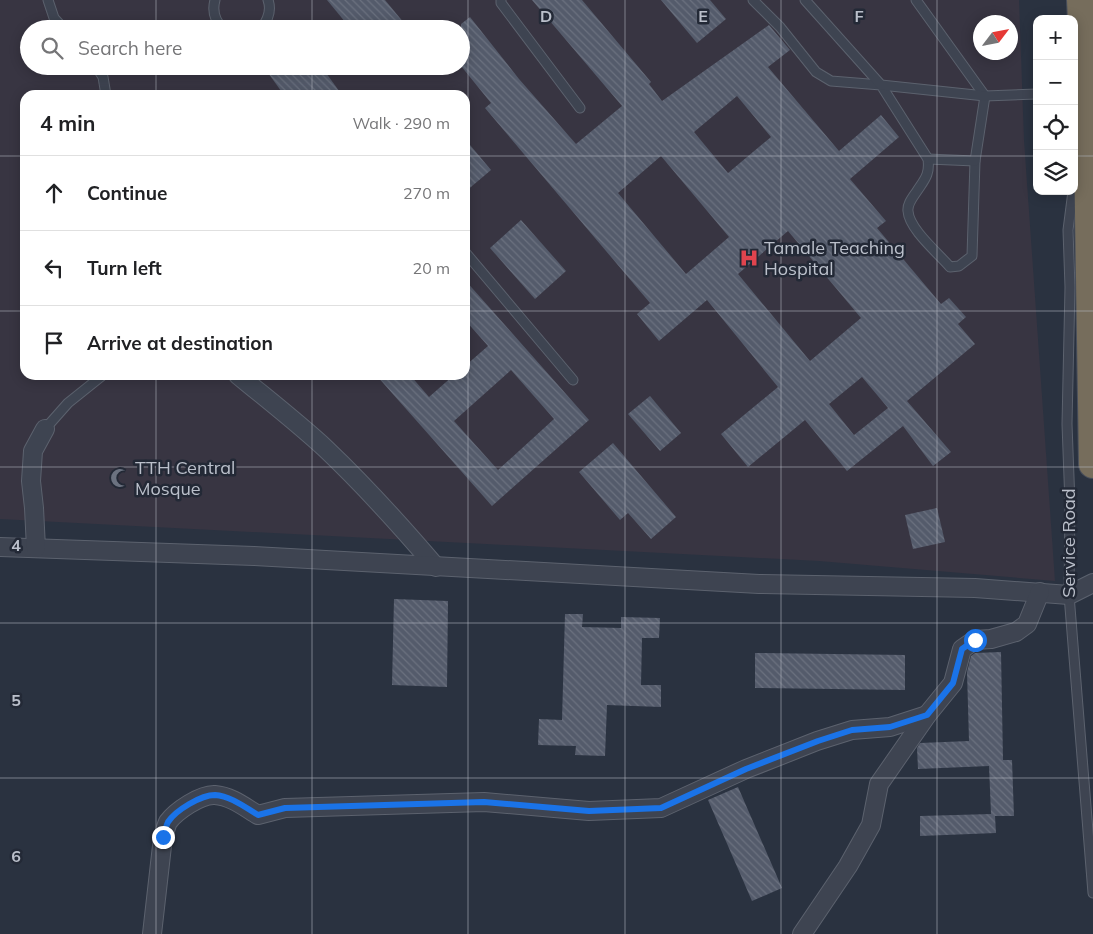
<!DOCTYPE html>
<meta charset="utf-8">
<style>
:root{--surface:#fff;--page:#f6f6f6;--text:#202124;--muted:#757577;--line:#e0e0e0}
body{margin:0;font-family:Mulish,sans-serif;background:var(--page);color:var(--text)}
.controls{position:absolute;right:15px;top:15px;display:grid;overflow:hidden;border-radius:10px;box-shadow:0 2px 12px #0003}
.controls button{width:45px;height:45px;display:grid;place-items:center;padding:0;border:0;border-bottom:1px solid var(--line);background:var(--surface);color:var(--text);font:25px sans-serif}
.compass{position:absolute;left:973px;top:15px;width:45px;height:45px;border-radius:50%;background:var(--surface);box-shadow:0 2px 12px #0003;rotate:58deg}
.stop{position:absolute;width:15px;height:15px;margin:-11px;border:4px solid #1a73e8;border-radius:50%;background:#fff}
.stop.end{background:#1a73e8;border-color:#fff;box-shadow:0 1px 5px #0008}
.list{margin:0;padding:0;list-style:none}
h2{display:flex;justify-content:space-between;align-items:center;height:65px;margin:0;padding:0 20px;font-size:21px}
h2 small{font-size:16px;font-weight:400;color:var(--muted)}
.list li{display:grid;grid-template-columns:32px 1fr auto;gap:15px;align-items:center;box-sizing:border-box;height:75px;padding:0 20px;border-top:1px solid var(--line)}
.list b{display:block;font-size:19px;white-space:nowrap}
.list em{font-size:16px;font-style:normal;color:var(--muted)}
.icon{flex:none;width:28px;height:28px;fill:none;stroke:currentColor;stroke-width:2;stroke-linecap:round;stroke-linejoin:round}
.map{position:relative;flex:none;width:1093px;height:934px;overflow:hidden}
.search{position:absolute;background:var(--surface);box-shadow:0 2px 12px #0003;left:20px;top:20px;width:450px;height:55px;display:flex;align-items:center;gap:12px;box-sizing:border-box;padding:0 18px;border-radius:28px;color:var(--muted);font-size:19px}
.panel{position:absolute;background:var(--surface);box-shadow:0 2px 12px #0003;left:20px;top:90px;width:450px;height:290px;border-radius:15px}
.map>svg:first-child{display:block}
.medical{fill:#383542;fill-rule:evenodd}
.building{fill:url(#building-back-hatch);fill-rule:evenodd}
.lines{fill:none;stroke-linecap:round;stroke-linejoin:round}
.lane-casing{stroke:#5c626e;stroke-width:11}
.street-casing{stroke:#5c626e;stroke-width:20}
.highway-casing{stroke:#494f5b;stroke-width:30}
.lane{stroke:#3e4451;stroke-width:9}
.street{stroke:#3e4451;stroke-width:18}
.highway{stroke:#766d5c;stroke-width:28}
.route{stroke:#1a73e8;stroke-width:6}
.grid{fill:none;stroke:#bbc0cb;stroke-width:1;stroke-opacity:0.55}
.labels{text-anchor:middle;stroke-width:5;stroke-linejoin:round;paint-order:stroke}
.poi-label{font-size:18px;fill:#bbc0cb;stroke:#232936;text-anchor:start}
.street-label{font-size:18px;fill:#bbc0cb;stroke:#232936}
.grid-label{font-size:16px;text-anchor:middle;font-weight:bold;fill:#bbc0cb;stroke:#232936;stroke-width:5;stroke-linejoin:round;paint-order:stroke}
</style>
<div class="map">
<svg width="1093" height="934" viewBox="0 0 1093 934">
<defs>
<pattern id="building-back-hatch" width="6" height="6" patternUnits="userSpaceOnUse" patternTransform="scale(1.25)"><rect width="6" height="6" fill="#545b6b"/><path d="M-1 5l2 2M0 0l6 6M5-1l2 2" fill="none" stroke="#6b717f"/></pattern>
</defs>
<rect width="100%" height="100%" fill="#2a3240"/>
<path class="medical" d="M0,0H1019L1024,140L1055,581L819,561L0,519ZM980,22H1010V52H980ZM29,29H461V66H29ZM25,95H465V375H25Z"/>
<g class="building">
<polygon points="327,0 385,0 409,29 351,29"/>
<path d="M532,0H582L651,82L649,84L662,101L769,25L790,50L768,67L839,151L881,115L899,137L850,179L886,221L877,228L941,304L949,298L966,317L958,324L975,344L907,401L951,452L933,466L903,426L847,471L805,420L748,467L721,434L778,387L707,300L659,341L637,314L650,303L485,108L491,103L461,66V24L470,17L519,79L576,144L622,106ZM737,96L771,137L728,173L694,132ZM661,156L729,237L686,274L618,193ZM788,231L861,318L810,361L738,274ZM862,377L888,408L854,435L829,404Z"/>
<polygon points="661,0 710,0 726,19 697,43"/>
<polygon points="263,66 321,66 342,95 284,95"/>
<polygon points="465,139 491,170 465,192"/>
<polygon points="521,220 566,271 535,299 490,248"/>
<path d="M465,280L589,420L492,506L376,375H410L429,397L454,375H465V366L488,346L465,320ZM511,370L554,419L498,470L454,421Z"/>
<polygon points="650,396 681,433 660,451 628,414"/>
<polygon points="613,443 676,517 651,539 628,513 620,520 579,472"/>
<polygon points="937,508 945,542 913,549 905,515"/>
<polygon points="394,599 448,601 447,687 392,685"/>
<polygon points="565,614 583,614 582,627 621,628 621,617 660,618 659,638 642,638 641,685 661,685 661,707 607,705 605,756 575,755 576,746 538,745 539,719 562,720"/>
<polygon points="1001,652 1003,760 1012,760 1014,816 995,816 996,833 920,836 920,816 991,814 989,766 918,769 917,748 920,743 969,741 967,672 971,656 975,653"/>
<polygon points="755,653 905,655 905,690 755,688"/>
<polygon points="738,787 782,888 752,901 708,800"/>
</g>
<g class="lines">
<g class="lane-casing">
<g id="lane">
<polyline points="48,0 54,18 64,29"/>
<path d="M215,0C212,11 215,21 223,29"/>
<polyline points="501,0 501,3 580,108"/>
<path d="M753,0L780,27L816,72L831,81L881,85L928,159C930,174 925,179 917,191C913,197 907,204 908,211C909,229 938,253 950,267L959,266L972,256L975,161L985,96L916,0"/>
<polyline points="805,0 881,85 985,96 1037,94"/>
<path d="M261,29C268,20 272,11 268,0"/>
<polyline points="96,66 103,77 106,95"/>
<polyline points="928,159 975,161"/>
<polyline points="1073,191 1068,230 1070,287 1067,424 1070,504 1069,595 1093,893"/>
<polyline points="465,252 573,380"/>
<polyline points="45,429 68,403 103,375"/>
</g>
</g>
<g class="street-casing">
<g id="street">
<path d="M238,375C267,399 298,423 326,449C365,486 401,526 436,567"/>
<polyline points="0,547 254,556 759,584 975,588 1069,595 1093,583"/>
<polyline points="36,548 34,508 31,481 33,451 45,429"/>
<path d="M152,934L163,837C165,832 166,826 168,822C176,811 201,794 215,795C231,796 246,808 258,815L285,808L484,802L589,811L661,808L746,769L817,741L852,730L890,727L927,715"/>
<polyline points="802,934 848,866 871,825 879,784 927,715 953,683 962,649 975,640 991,639 1016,632 1027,624 1040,592"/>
</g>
</g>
<g class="highway-casing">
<polyline id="highway" points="1081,0 1083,40 1089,92 1088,151 1093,464"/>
</g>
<use href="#lane" class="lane"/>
<use href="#street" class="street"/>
<use href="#highway" class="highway"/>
</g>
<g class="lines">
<path class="route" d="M163,837C165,832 166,826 168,822C176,810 201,795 215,795C231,796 246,808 258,815L285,808L484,802L589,811L661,808L746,769L818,741L852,730L890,727L927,715L953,683L962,649L975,640"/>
</g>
<path class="grid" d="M156,0V29M312,0V29M468,0V934M625,0V934M781,0V934M937,0V934M156,66V95M312,66V95M0,156H25M465,156H1037M1074,156H1093M0,311H25M465,311H1093M156,375V934M312,375V934M0,467H1093M0,623H1093M0,778H1093"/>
<defs>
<g id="hospital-bare" transform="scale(1.5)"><path d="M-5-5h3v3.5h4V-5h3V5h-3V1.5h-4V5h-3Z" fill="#e0444e" stroke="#232936" stroke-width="2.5" paint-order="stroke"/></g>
<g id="mosque-bare" transform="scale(1.5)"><path d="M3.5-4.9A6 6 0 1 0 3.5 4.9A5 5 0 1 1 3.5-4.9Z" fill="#6b7280" stroke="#232936" stroke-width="2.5" paint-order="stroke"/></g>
</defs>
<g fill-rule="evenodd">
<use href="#hospital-bare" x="749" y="258"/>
<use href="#mosque-bare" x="120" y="478"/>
</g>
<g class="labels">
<g class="poi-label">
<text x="764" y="254">Tamale Teaching<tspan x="764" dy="21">Hospital</tspan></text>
<text x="135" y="474">TTH Central<tspan x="135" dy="21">Mosque</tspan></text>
</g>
<g class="street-label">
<text transform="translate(1069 543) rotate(-90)" y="6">Service Road</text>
</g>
</g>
<g class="grid-label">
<text x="546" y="22">D</text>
<text x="703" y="22">E</text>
<text x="859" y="22">F</text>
<text x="16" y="551">4</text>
<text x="16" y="706">5</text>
<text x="16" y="862">6</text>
</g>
</svg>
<div class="controls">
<button>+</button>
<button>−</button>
<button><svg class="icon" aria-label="locate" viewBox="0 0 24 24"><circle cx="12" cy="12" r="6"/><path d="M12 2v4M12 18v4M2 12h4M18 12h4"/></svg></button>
<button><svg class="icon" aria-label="layers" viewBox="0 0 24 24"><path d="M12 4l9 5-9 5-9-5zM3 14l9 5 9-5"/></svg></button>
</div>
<svg class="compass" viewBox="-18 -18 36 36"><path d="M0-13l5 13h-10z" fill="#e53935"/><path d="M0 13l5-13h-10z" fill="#757577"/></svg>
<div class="stop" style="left:975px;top:640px"></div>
<div class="stop end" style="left:163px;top:837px"></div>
<div class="search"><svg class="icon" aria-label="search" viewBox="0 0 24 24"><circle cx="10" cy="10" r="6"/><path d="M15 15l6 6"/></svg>Search here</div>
<section class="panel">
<h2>4 min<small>Walk · 290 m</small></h2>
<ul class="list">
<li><svg class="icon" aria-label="ahead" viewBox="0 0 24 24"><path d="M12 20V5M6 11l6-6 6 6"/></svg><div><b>Continue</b></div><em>270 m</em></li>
<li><svg class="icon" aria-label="left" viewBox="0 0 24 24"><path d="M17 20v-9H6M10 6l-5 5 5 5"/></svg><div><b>Turn left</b></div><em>20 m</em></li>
<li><svg class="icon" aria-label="arrive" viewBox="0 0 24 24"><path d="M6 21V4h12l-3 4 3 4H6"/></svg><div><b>Arrive at destination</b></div></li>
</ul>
</section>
</div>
